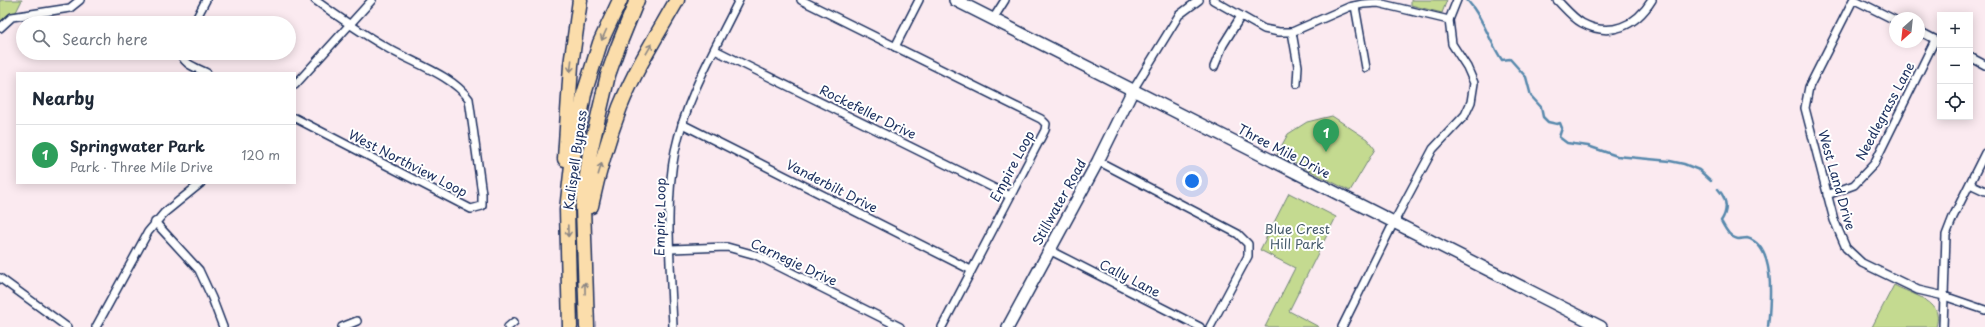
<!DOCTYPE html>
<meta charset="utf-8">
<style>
:root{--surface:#fff;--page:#f6f6f7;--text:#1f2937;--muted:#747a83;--line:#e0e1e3;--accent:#0b8043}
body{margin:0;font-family:"Playpen Sans",sans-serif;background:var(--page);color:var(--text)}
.controls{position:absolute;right:12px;top:12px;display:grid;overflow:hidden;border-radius:0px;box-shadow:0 2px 10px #0003}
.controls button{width:36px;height:36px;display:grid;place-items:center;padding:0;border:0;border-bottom:1px solid var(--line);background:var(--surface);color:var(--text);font:20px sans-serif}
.compass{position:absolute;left:1889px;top:12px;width:36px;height:36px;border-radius:50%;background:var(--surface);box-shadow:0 2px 10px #0003;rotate:207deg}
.you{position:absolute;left:1192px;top:181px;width:14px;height:14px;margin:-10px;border:3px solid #fff;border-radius:50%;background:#1a73e8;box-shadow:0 0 0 6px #1a73e833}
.badge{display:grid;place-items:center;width:26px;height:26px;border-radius:50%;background:var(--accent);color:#fff;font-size:13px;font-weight:700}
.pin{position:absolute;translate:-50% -33px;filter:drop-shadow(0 1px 2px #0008)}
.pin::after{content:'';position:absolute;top:21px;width:14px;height:12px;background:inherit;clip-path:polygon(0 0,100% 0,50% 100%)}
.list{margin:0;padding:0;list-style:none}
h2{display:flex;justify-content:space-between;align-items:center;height:52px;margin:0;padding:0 16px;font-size:17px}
h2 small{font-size:13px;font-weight:400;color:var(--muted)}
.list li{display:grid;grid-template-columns:26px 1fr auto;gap:12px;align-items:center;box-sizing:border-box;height:60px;padding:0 16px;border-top:1px solid var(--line)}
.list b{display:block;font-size:15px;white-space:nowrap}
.list p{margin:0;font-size:13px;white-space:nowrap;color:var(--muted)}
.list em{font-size:13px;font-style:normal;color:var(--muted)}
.icon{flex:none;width:22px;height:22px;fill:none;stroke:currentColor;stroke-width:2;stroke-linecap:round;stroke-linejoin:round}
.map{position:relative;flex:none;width:1985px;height:327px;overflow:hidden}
.search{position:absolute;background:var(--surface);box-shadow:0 2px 10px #0003;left:16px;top:16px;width:280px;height:44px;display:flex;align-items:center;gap:10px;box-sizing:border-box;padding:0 14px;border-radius:22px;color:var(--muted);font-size:15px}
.panel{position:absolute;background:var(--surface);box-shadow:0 2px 10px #0003;left:16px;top:72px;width:280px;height:112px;border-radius:0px}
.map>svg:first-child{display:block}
.green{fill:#c4da90;stroke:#708477}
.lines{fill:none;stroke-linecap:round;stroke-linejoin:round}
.stream{stroke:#5788ac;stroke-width:2.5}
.street-casing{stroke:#1b2f5e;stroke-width:10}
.secondary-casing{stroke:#1b2f5e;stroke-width:14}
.highway-casing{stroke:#1b2f5e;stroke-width:17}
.street{stroke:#fff;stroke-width:7}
.secondary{stroke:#fff;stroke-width:11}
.highway{stroke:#fbddab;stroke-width:14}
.oneway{stroke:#8b8684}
.labels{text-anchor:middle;stroke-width:4;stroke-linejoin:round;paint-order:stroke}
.street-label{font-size:13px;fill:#1b2f5e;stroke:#fff}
.park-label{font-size:13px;fill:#455a6a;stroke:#fff}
</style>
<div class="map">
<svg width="1985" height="327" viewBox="0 0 1985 327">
<rect width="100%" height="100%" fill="#fbeaf0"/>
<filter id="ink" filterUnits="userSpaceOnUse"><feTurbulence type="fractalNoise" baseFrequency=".025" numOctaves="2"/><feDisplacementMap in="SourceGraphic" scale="8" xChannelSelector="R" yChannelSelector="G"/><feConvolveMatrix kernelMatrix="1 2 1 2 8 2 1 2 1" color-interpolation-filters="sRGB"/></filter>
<g filter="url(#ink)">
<g class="green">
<polygon points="0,0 22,0 16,12 0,22"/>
<polygon points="1411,0 1447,0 1442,13 1411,5"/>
<polygon points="1332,116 1367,139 1375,149 1350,191 1277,154 1288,134 1307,122"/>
<polygon points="1289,193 1336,217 1289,311 1319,327 1265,327 1295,268 1260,250"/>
<path d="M1894,285C1906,292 1935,299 1937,314C1938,318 1937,323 1936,327H1872Z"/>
</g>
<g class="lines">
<g class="stream">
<path d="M1467,0C1483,17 1489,41 1502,60L1510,59L1526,77L1531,96L1541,107L1543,117L1548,122L1557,124L1560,123L1562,128L1559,137L1567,143L1588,146L1617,156L1670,161L1684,164L1699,170L1711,181"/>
<path d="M1718,189C1727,199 1729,209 1721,221C1725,228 1729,237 1738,239C1741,239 1744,238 1747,238C1777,246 1770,305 1768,327"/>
</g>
<g class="street-casing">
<g id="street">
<polyline points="801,0 1041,119 1046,124 1045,130 942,327"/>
<polyline points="1213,0 1264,29 1279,32 1292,32 1349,7 1363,4 1378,3 1449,20"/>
<path d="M1557,0C1564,7 1573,18 1582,23C1610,38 1636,26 1652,0"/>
<polyline points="1853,0 1809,87 1805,108 1834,220 1846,248 1862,263 1918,290 1944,296 1985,310"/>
<polyline points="1855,0 1895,20"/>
<polyline points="1355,6 1366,68"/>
<polyline points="993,19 1005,0"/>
<polyline points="194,23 206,0"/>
<polyline points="0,28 12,17 70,8 80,0"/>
<polyline points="1919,31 1940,42"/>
<polyline points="1292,32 1298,66 1297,84"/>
<polyline points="895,47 919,0"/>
<polyline points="715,50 1010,196"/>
<path d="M181,53C183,65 198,68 207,73"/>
<polyline points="1970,57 1985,65"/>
<polyline points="1214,67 1223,45 1241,16"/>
<polyline points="295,85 372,0"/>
<polyline points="1133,90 1179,15 1199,0"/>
<path d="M295,118L471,209L482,206V194L469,99C451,74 410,62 384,46C360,32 337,16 315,0"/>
<polyline points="682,124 971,270"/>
<polyline points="1098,161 1238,234 1248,244 1248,256 1210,327"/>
<polyline points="1970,184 1985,191"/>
<polyline points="1827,195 1854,185 1874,164 1935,40"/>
<polyline points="155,222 199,270 212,298 223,327"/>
<polyline points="671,249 727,247 756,255 900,327"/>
<polyline points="1049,250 1200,327"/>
<polyline points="0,278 67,327"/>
<polyline points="96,327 148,232 164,213 201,183"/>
<polyline points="342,327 357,321"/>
<polyline points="508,327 514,322"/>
<path d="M673,327C671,271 664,205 675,151C686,98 715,49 739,0"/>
<polyline points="1342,327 1394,222 1433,149 1465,115 1471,102 1474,83 1467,67 1452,44 1449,20 1457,0"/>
<polyline points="1943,327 1946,235 1953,217 1985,153"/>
</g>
</g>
<g class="secondary-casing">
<g id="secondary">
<polyline points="955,0 1601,327"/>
<polyline points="1008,327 1098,161 1133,90"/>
</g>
</g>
<g class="highway-casing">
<g id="highway">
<polyline points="565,159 571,65 580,0"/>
<path d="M591,206C598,173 608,139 620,107C635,70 657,35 677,0"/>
<polyline points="570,327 567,210 573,156 584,94 600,43 620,0"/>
<polyline points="587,327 583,207 590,152 608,75 618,47 637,0"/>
</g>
</g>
<use href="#street" class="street"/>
<use href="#secondary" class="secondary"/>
<use href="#highway" class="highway"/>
</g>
<defs><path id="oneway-shaft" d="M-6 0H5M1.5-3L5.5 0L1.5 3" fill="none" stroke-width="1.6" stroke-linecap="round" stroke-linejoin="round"/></defs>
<g class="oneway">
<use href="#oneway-shaft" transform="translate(604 35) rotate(114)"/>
<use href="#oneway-shaft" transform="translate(649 49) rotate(-60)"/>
<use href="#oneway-shaft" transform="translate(571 66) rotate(96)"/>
<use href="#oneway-shaft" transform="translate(600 169) rotate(-73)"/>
<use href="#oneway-shaft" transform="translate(568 231) rotate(88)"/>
<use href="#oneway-shaft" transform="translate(585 288) rotate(-91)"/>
</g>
</g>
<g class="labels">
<g class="street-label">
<text transform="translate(1885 111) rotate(-62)" y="5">Needlegrass Lane</text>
<text transform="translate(868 112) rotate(26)" y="5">Rockefeller Drive</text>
<text transform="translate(1284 151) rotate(27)" y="5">Three Mile Drive</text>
<text transform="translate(575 160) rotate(-82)" y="5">Kalispell Bypass</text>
<text transform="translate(408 163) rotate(27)" y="5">West Northview Loop</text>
<text transform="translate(1012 166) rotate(-62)" y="5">Empire Loop</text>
<text transform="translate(1837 180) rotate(74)" y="5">West Land Drive</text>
<text transform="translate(832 186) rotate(27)" y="5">Vanderbilt Drive</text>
<text transform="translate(1059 202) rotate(-61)" y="5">Stillwater Road</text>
<text transform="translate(660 217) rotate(-89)" y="5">Empire Loop</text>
<text transform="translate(794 262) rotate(25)" y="5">Carnegie Drive</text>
<text transform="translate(1130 278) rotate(27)" y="5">Cally Lane</text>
</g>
<g class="park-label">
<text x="1297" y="234">Blue Crest<tspan x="1297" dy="15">Hill Park</tspan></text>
</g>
</g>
</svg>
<div class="controls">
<button>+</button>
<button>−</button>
<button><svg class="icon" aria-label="locate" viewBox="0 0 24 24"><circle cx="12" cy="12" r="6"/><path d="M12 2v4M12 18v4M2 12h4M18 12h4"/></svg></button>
</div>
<svg class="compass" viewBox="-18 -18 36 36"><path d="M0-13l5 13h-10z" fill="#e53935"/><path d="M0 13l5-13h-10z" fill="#747a83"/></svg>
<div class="you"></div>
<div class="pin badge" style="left:1326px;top:152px;background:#2e9e5b">1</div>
<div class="search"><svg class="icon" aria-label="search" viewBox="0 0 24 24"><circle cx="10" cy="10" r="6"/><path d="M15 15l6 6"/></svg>Search here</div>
<section class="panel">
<h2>Nearby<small></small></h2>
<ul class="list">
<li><span class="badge" style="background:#2e9e5b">1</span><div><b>Springwater Park</b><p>Park · Three Mile Drive</p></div><em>120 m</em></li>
</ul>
</section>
</div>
